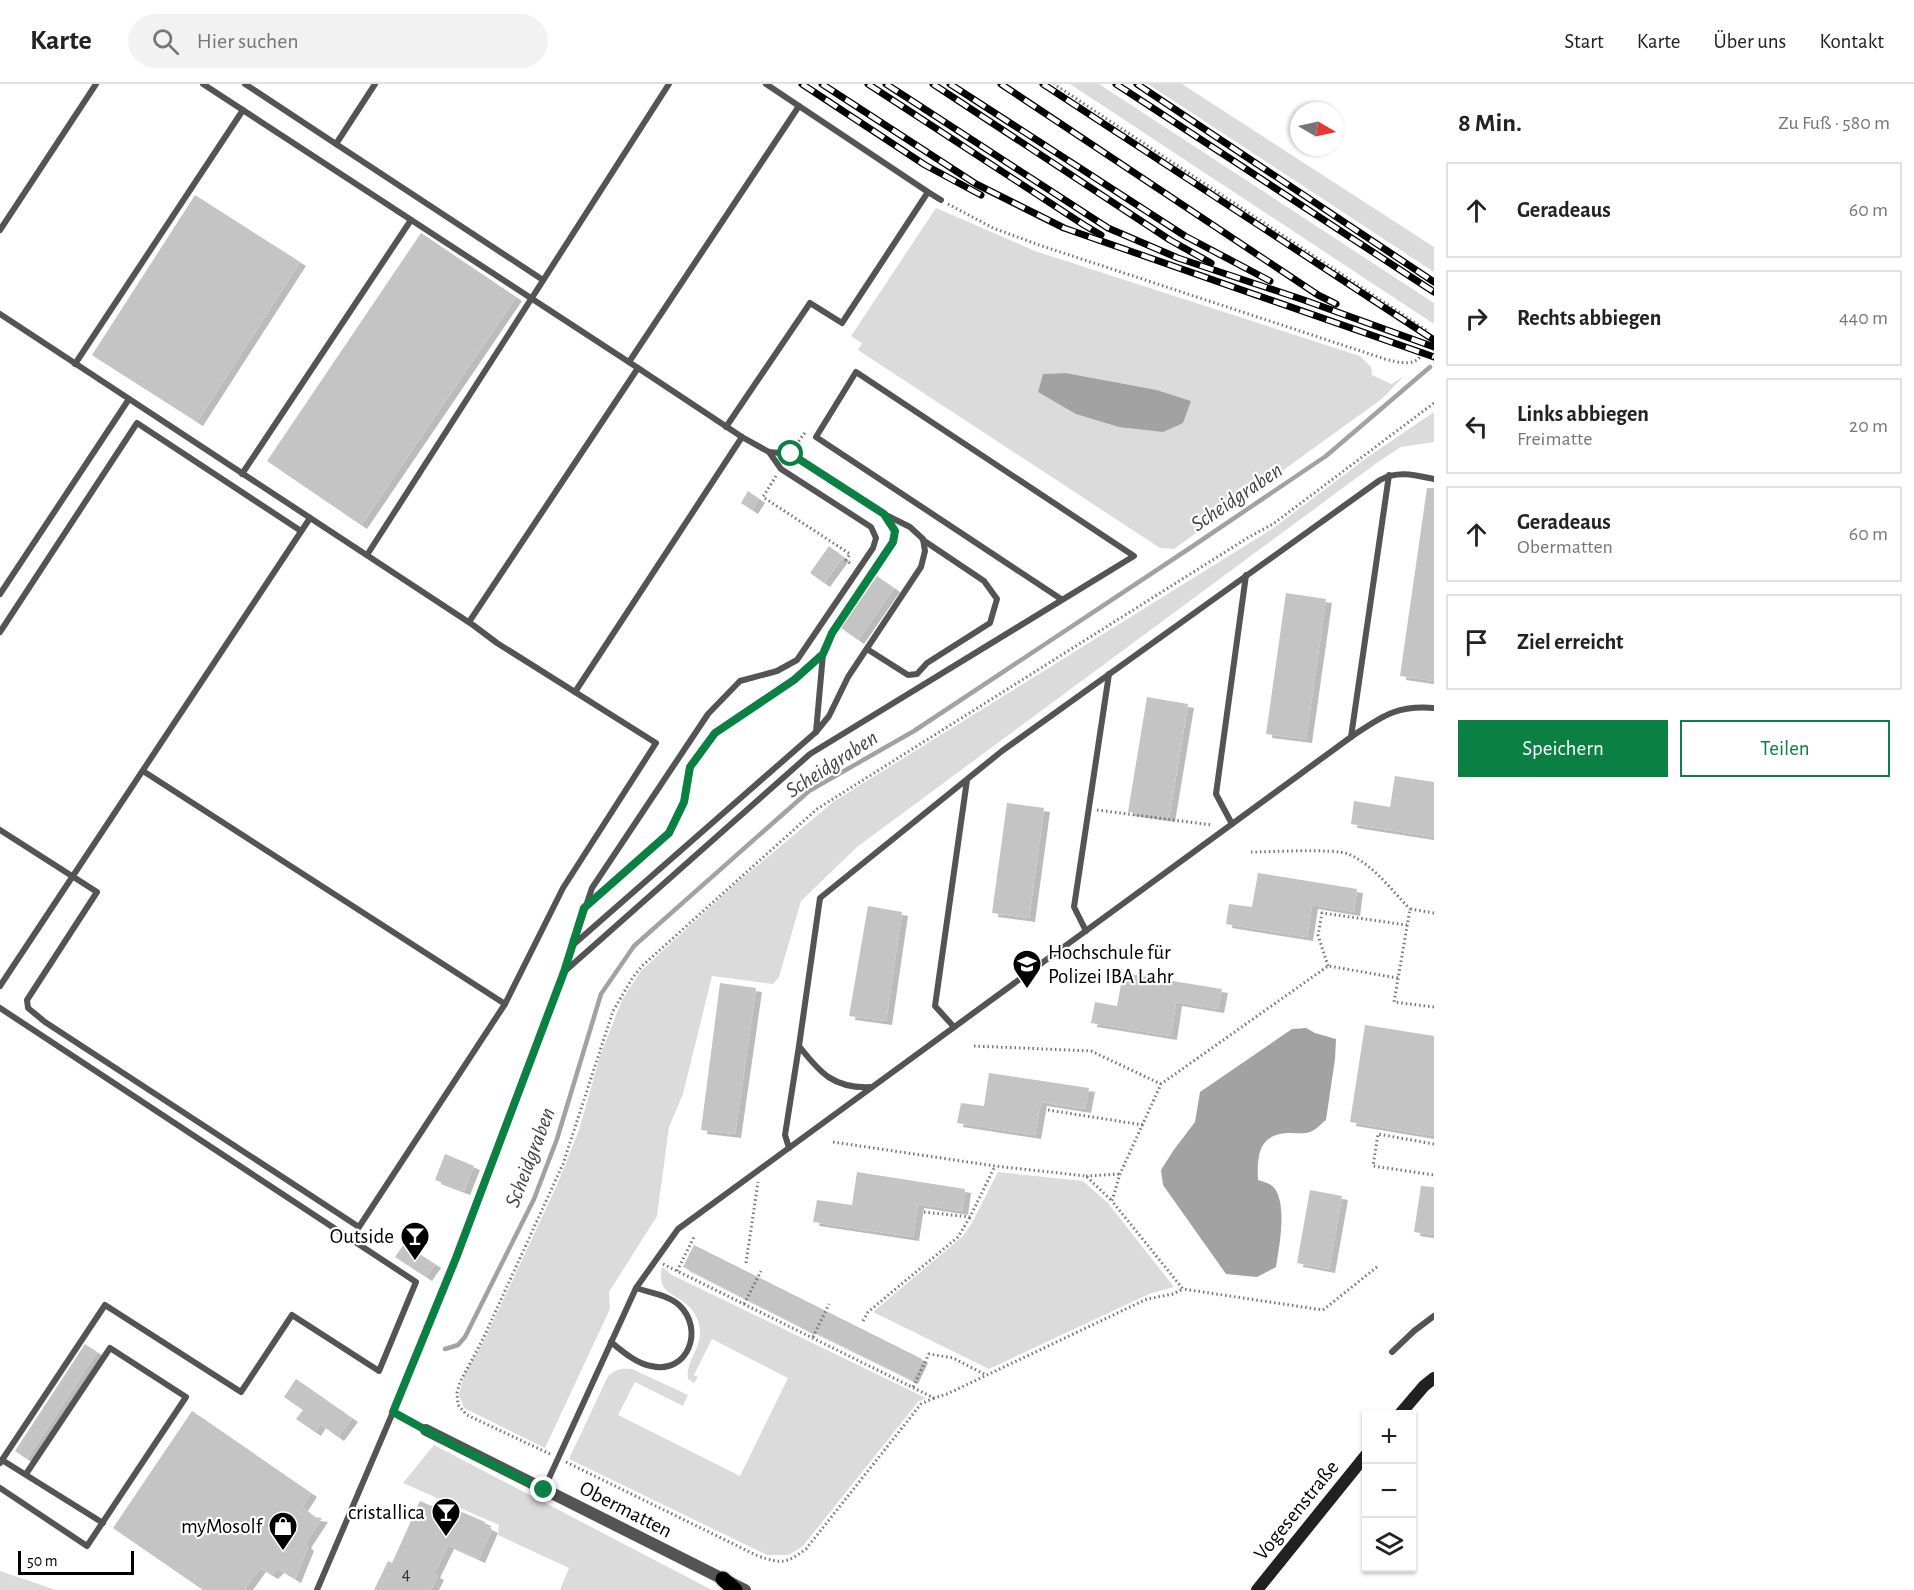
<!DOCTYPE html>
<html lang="de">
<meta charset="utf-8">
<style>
:root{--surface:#fff;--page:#f2f2f2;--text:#222;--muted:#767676;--line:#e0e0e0;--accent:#0b8043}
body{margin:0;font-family:"Alegreya Sans",sans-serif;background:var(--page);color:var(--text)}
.controls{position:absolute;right:18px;bottom:18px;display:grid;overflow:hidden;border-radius:0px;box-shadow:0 2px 4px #0004}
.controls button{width:54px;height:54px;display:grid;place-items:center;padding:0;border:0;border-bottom:2px solid var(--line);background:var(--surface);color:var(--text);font:30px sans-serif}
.compass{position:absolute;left:1290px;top:18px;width:54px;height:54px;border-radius:50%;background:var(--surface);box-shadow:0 2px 4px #0004;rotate:99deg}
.scale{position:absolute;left:18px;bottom:15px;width:116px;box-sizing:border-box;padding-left:6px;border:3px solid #000;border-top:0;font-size:16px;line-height:21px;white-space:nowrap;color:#000;-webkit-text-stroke:4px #fff;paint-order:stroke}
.stop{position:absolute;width:18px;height:18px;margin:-14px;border:4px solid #0b8043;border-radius:50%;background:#fff}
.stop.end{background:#0b8043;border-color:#fff;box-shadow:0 2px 6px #0008}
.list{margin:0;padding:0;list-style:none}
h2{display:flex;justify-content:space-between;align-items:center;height:78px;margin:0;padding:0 24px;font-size:26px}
h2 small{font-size:20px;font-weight:400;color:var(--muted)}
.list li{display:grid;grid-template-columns:39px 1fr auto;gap:18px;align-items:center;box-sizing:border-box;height:96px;margin:0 12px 12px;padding:0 12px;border:2px solid var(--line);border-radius:0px}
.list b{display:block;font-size:22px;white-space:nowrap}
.list p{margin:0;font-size:20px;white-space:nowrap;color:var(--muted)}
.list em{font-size:20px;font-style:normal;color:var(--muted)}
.actions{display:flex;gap:12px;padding:18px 24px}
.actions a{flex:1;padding:14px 0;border:2px solid var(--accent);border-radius:0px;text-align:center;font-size:21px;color:var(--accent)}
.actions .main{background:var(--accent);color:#fff}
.icon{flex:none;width:33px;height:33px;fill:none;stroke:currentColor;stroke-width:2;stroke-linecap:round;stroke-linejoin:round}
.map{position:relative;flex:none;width:1434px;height:1506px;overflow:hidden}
header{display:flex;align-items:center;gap:36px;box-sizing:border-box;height:84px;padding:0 30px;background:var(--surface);border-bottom:2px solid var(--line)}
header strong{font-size:28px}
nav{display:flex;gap:33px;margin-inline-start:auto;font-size:21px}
.search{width:420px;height:54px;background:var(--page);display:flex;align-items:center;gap:15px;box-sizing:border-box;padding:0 21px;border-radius:33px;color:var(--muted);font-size:22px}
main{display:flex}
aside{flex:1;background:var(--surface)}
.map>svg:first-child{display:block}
.green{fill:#dbdbdb;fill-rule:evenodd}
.water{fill:#a2a2a2}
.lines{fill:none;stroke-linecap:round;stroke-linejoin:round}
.stream{stroke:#a2a2a2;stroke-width:4.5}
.building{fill:#c4c4c4;filter:url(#shadow)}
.primary-casing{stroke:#dbdbdb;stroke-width:18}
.path{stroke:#767676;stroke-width:3;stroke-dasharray:1.5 3;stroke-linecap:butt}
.lane{stroke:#545454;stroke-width:6}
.street{stroke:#545454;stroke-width:12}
.secondary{stroke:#212121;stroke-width:12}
.primary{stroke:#000;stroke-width:15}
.rail-casing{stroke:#000;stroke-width:7}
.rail{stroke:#fff;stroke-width:4.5;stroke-dasharray:14;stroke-linecap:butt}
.route{stroke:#0b8043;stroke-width:8}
.labels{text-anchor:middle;stroke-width:4.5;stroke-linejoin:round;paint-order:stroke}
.number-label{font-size:18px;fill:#313131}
.poi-label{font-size:21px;fill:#000;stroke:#fff;text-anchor:end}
.street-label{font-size:21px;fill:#000;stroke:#fff}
.water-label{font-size:22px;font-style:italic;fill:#434343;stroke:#fff}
</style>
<header>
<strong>Karte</strong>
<div class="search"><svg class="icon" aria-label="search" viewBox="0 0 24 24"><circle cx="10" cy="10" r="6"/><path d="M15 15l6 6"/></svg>Hier suchen</div>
<nav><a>Start</a><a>Karte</a><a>Über uns</a><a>Kontakt</a></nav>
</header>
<main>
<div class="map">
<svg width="1434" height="1506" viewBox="0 0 1434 1506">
<defs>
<filter id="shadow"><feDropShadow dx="6" dy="4" stdDeviation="0" flood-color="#0004"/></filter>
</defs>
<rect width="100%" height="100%" fill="#fff"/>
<g class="green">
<polygon points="1070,0 1099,0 1434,219 1434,240"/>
<polygon points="1148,0 1182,0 1434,163 1434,188"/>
<path d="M936,124L1035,167L1360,272L1371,283L1372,291L1391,300L1403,293L1383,314L1174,465L1160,464L858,266L862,259L851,252ZM1066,289L1157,306L1191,317L1043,290Z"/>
<polygon points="1434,328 1434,358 1401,363 1378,378 857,763 801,817 779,893 773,900 712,892 683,1010 669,1043 657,1132 609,1208 610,1225 545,1364 464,1324 459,1310 465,1289 486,1253 557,1101 579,1046 600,972 622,916 641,887 733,802 833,718 1272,445 1372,370"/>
<polygon points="998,1088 1083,1097 1108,1119 1174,1203 1149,1210 989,1285 873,1228 963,1152 973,1137"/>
<path d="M662,1183L672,1191L926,1314L918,1318L803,1462L789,1471H767L569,1375L608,1292C616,1285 622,1284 632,1285L688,1311L683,1322L635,1298L618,1331L740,1392L788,1294L712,1255L694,1291L698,1293L694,1299L688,1295C685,1274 706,1263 698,1237C688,1207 654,1217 662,1183Z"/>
<polygon points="434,1361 712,1506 560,1506 569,1484 498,1451 499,1441 403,1399"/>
<polygon points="0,1487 56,1506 0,1506"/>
</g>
<g class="water">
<polygon points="1066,289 1157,306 1191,317 1183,339 1163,348 1119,343 1076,330 1038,308 1043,290"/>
<path d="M1306,944L1315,949L1336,955L1335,975L1326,1036C1321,1040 1316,1046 1310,1048C1305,1050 1297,1049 1291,1049C1259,1049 1257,1069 1258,1096C1262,1097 1268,1099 1271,1101C1289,1114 1279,1164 1276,1183L1257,1193L1226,1190L1163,1101L1161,1086L1173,1067L1195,1038L1200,1008L1292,945Z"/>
</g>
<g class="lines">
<polyline class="stream" points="445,1265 458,1261 465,1253 534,1115 557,1055 601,910 634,862 809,707 914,647 1190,464 1326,372 1430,283"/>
</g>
<g class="building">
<polygon points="195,111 300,178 197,338 92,271"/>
<polygon points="421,149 516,213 361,441 267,377"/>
<polygon points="1427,404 1434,404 1434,597 1400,592"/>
<polygon points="748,407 759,415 752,426 741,419"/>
<polygon points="829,462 843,473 824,499 810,489"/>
<polygon points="877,492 894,504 858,556 841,544"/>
<polygon points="1286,509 1326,515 1306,655 1266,650"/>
<polygon points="1147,613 1188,620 1169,734 1128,728"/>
<polygon points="1395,692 1434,698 1434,753 1351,740 1354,717 1390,723"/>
<polygon points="1007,719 1044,724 1029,834 992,829"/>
<polygon points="1258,789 1357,805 1354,828 1312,821 1307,853 1226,840 1229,820 1252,823"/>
<polygon points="868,822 902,828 886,937 849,932"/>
<polygon points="1123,889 1222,905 1218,925 1176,918 1171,952 1091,939 1095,918 1117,922"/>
<polygon points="720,899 756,904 735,1050 701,1046"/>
<polygon points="1365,941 1434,952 1434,1052 1350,1038"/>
<polygon points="989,989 1089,1004 1085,1025 1041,1018 1035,1051 957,1039 961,1019 984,1022"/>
<polygon points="445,1070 474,1082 464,1107 435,1096"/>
<polygon points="857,1088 965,1105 962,1127 918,1120 913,1153 813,1138 817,1116 852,1121"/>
<polygon points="1421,1102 1434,1103 1434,1151 1414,1148"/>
<polygon points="1310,1106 1342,1112 1329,1185 1297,1179"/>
<polygon points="404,1160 435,1180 426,1193 395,1173"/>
<polygon points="694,1161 922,1275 912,1296 810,1246 809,1247 683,1183"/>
<polygon points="85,1260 97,1268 27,1375 15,1367"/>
<polygon points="296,1295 352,1334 338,1353 320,1340 315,1348 296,1335 303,1326 284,1313"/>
<polygon points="192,1327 311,1409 302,1423 314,1433 322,1434 305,1460 308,1463 295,1495 278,1485 272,1491 260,1484 244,1506 203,1506 113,1444"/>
<polygon points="420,1417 452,1431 455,1425 485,1438 484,1441 492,1445 479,1475 448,1461 434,1490 438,1492 431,1506 374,1506 388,1477 392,1479"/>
</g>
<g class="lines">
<g class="primary-casing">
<polyline id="primary" points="723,1495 735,1506"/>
</g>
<g class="path">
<path d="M948,120L993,144L1039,161L1385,275C1411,282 1421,282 1429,253L1426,246L1054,0"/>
<polyline points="796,361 806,347"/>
<polyline points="776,392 763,413 850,470 846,476 851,480"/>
<polyline points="1097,726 1212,741"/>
<path d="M1251,768C1272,768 1332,764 1348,770C1373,780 1392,807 1410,825"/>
<polyline points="1434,829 1410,825 1394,918 1434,923"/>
<polyline points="1328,882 1318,851 1322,829 1407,841"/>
<polyline points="974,962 1091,967 1161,1000"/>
<polyline points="1048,1026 1143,1041"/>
<polyline points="833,1058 995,1082 1086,1092 1112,1117"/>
<polyline points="1434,1060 1378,1050 1373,1082 1434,1091"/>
<polyline points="1086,1092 1120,1090"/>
<polyline points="924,1128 970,1133 995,1082"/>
<polyline points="746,1179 758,1098"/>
<polyline points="663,1180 934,1314 947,1310 1147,1215 1173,1210 1183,1205"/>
<polyline points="1377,1183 1323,1226 1183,1205 1112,1117 1120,1090 1161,1000 1328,882 1398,894"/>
<polyline points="677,1187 694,1153"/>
<polyline points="744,1220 761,1187"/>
<polyline points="863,1237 868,1228 958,1153 970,1133"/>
<polyline points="813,1253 829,1220"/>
<polyline points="913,1303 929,1270 953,1274 986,1291"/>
<polyline points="550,1370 467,1331 458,1321 457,1309 460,1298 483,1255 563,1080 613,927 633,893 643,881 817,725 1249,453 1273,440 1434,319"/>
<path d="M566,1378L758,1472C783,1480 785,1480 806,1465L921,1320L934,1314"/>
</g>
<g class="lane">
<polyline points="203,0 638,284 469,538"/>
<polyline points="245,0 336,60"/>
<polyline points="375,0 336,60 543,196"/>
<polyline points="799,22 928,108"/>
<polyline points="0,146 96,0"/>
<polyline points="0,230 473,541 497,559 656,659 563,804 505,920 359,1143 45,938 28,924 27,916 97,808 0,746"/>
<polyline points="629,278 799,22 766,0"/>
<polyline points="75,280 243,26"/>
<polyline points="638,284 742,353 769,368 791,370 884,430 910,443 923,455 925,467 921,483 848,593 829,632 816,648"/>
<polyline points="726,343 810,219 842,239 928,108 941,116"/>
<polyline points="242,390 411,136"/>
<polyline points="367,471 669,0"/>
<polyline points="0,510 129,315"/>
<polyline points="0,548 137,339 301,447"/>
<polyline points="867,565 908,591 917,590 927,579 990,539 997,515 984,497 923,456"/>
<polyline points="575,608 742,353"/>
<polyline points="1351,653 1389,391"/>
<polyline points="143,687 505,920"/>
<polyline points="1232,740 1216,710 1246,491"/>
<polyline points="587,821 669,749 684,718 690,683 715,649 794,595 823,570 832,549 893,458 895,447 885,431"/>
<polyline points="1086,847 1074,823 1109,590"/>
<polyline points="573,861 816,648 823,570"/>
<polyline points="564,888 810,670 1134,472 856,288 816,353 1061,515"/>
<polyline points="0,902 310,434"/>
<polyline points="0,924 416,1198 379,1287 292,1231 241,1308 105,1221 0,1379"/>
<polyline points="954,943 935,922 967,696"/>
<path d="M871,1003C834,1005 820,989 799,962L820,814L1002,667L1380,396C1398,386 1415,391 1434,395"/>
<polyline points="789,1064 785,1051 799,962"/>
<path d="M611,1258C622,1267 637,1280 651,1282C688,1291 705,1245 679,1221C668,1211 651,1209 636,1204"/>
<polyline points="1392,1268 1414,1247 1434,1232"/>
<polyline points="393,1328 456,1174 564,888 592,804 708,630 740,597 777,587 797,576 873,464 876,454 871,443 781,385 769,368"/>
<polyline points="2,1376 103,1439"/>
<polyline points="0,1404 87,1462 186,1313 110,1264 26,1390"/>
<path d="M544,1405L636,1204L678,1145L1351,653C1381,633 1395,621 1434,624"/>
<polyline points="317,1506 393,1328 426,1346"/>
</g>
<polyline class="street" points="426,1346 745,1506"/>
<g class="secondary">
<polyline points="1400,1330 1424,1302 1434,1294"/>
<polyline points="1257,1506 1366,1371"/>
</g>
<use href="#primary" class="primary"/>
<g class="rail-casing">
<g id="rail">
<polyline points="802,0 925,81 981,111"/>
<polyline points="822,0 976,100 1064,144 1434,273"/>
<polyline points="868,0 1084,141 1101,151"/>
<polyline points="886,0 1108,144 1178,174 1304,216 1434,263"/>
<polyline points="933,0 1170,156 1211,179"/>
<polyline points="950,0 1185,152 1270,197"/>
<polyline points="1001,0 1318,211 1336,220"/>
<polyline points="1043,0 1434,256"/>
<polyline points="1116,0 1434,208"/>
<polyline points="1137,0 1434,198"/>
</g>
</g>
<use href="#rail" class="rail"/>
</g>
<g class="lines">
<polyline class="route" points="544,1406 453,1361 393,1328 456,1174 564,888 584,824 669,749 684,718 690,683 715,649 794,596 823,570 832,549 893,458 895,447 884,430 791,370"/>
</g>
<defs>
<g id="university-pin" transform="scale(1.5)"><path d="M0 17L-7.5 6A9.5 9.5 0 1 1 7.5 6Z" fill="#000" stroke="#fff"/><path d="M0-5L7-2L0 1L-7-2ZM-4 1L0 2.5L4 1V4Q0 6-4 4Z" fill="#fff"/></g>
<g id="bar-pin" transform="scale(1.5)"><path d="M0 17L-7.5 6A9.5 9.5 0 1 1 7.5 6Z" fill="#000" stroke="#fff"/><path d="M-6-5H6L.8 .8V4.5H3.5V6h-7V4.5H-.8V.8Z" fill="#fff"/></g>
<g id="shop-pin" transform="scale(1.5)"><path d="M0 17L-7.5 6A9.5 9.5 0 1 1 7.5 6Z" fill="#000" stroke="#fff"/><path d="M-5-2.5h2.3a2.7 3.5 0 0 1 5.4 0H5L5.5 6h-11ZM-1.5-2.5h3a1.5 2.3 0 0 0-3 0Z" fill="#fff"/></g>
</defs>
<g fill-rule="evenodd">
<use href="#university-pin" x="1027" y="880"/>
<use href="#bar-pin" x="415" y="1152"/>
<use href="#bar-pin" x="446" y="1428"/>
<use href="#shop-pin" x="283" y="1442"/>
</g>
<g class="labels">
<g class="number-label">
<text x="406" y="1496">4</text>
</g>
<g class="poi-label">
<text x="1048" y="875" text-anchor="start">Hochschule für<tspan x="1048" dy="24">Polizei IBA Lahr</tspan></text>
<text x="394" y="1159">Outside</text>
<text x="425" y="1435">cristallica</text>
<text x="262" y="1449">myMosolf</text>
</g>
<g class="street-label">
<text transform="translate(626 1425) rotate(27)" y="7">Obermatten</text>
<text transform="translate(1296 1426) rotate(-51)" y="7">Vogesenstraße</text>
</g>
<g class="water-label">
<text transform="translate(1236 412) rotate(-34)" y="8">Scheidgraben</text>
<text transform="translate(831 679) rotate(-33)" y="8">Scheidgraben</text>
<text transform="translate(529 1073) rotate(-69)" y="8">Scheidgraben</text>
</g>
</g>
</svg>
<div class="controls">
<button>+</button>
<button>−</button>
<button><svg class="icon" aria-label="layers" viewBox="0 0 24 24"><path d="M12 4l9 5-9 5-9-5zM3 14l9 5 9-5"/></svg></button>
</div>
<svg class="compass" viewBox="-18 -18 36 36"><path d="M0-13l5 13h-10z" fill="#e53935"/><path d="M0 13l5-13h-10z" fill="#767676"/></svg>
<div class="scale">50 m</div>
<div class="stop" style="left:791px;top:370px"></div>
<div class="stop end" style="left:544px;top:1406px"></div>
</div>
<aside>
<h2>8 Min.<small>Zu Fuß · 580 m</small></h2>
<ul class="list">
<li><svg class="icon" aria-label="ahead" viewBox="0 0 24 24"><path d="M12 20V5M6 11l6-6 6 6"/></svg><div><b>Geradeaus</b></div><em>60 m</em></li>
<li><svg class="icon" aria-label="right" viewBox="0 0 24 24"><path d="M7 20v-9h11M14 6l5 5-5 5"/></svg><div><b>Rechts abbiegen</b></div><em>440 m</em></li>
<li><svg class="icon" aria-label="left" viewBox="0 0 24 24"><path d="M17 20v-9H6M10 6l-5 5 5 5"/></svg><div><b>Links abbiegen</b><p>Freimatte</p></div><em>20 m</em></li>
<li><svg class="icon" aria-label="ahead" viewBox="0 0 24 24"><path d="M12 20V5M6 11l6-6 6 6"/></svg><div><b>Geradeaus</b><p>Obermatten</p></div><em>60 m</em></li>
<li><svg class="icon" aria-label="arrive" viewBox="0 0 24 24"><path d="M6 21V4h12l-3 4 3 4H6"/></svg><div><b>Ziel erreicht</b></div></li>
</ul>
<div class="actions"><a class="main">Speichern</a><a>Teilen</a></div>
</aside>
</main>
